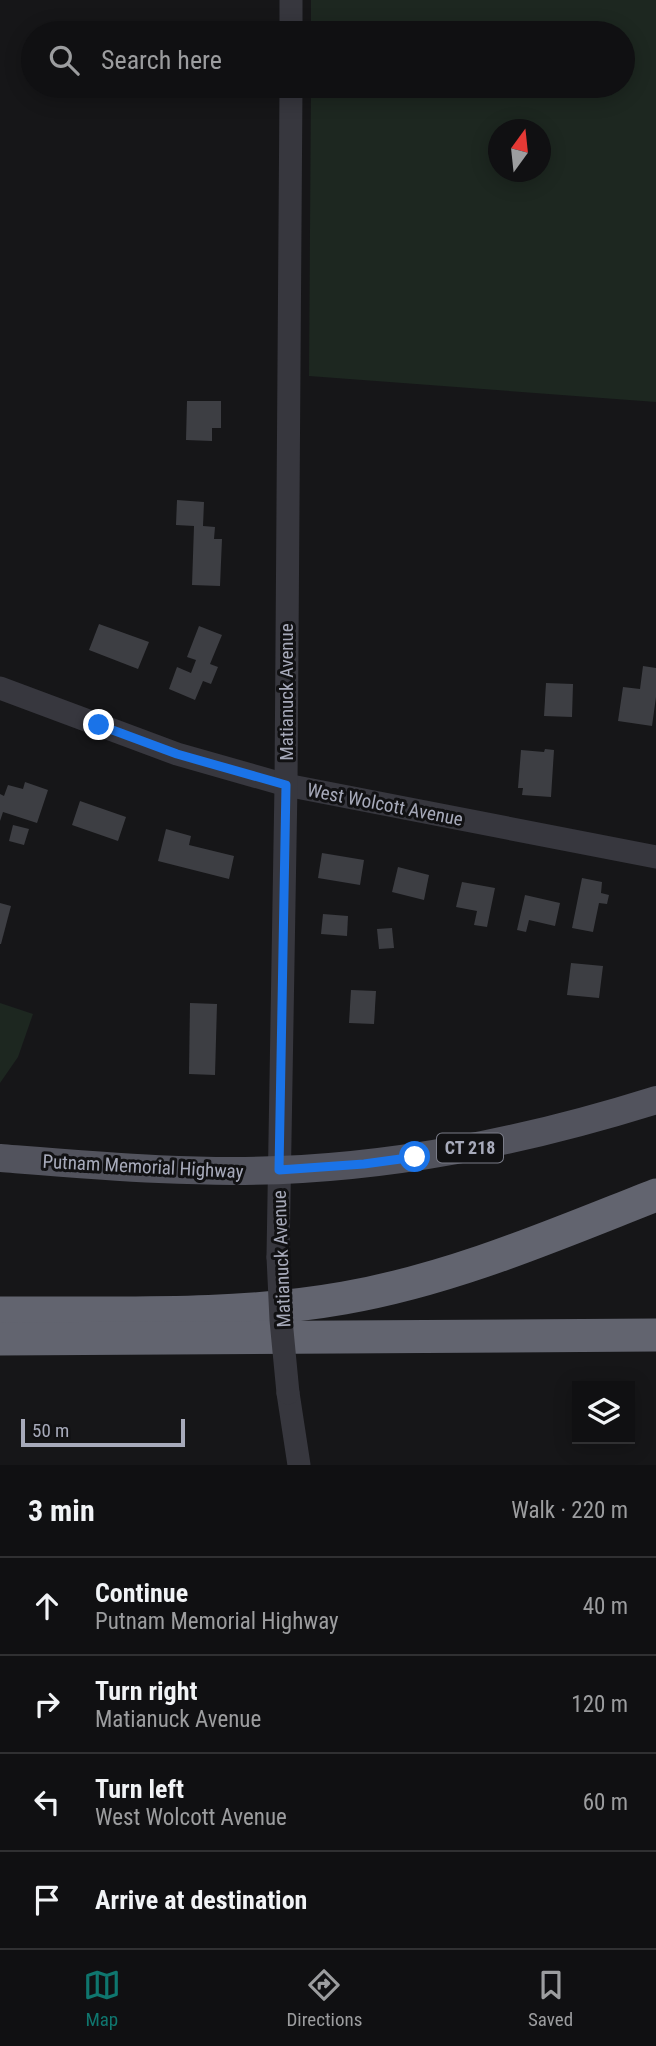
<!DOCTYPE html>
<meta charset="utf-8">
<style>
:root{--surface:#101012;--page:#1e1e20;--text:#f1f3f6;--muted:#9c9d9f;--line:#303032;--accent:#0f766e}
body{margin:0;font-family:"Roboto Condensed",sans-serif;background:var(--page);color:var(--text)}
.controls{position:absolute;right:21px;bottom:21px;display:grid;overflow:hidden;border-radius:0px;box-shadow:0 4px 18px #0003}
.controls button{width:63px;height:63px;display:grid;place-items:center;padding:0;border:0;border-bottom:2px solid var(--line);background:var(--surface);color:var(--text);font:35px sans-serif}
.compass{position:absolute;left:488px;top:119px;width:63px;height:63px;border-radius:50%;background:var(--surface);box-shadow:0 4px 18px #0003;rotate:15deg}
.scale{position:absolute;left:21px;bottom:18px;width:164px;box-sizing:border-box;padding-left:7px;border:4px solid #a7aaba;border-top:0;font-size:19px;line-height:24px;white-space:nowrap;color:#a7aaba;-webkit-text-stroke:5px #111113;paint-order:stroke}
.stop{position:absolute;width:21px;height:21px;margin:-16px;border:5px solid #1a73e8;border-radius:50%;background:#fff}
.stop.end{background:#1a73e8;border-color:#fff;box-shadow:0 2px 7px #0008}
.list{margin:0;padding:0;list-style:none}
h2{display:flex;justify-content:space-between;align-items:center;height:91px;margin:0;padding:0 28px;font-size:30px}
h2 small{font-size:23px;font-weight:400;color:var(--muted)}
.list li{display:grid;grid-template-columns:46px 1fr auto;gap:21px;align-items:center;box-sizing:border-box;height:98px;padding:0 28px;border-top:2px solid var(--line)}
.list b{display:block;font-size:26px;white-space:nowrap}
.list p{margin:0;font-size:23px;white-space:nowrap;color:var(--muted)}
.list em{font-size:23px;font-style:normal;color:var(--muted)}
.icon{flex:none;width:38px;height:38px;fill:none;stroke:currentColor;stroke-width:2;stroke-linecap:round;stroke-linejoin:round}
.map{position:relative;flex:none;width:656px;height:1465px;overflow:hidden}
.search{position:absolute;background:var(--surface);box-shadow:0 4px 18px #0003;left:21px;right:21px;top:21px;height:77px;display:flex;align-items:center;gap:18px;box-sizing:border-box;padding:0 24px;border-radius:38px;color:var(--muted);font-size:26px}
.sheet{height:483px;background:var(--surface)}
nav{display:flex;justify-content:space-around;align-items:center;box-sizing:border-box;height:98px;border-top:2px solid var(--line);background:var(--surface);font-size:19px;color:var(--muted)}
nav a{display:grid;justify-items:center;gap:4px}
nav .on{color:var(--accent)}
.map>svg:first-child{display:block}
.green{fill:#1d2720;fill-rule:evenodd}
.building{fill:#3d3e43}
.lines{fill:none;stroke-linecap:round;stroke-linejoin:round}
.minor{stroke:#37373e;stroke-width:23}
.major{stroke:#52535d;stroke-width:28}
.highway{stroke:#62646f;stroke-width:33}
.minor-bridge{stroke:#37373e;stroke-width:23}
.route{stroke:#1a73e8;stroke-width:9}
.labels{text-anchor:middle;stroke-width:6;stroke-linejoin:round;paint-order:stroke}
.shield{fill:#111113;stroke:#7a7c88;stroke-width:2}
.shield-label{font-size:18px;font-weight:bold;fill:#a7aaba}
.street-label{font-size:19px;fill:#a7aaba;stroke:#111113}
</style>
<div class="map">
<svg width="656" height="1465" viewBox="0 0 656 1465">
<rect width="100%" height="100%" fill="#161618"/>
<g class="green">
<path d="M311,0H656V402L309,376L311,86H623V33H311ZM498,130H540V172H498Z"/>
<polygon points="0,1003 33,1014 18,1057 0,1083"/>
</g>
<g class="building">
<polygon points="187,401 221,401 221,428 212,428 212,441 186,440"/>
<polygon points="177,500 204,502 203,526 215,527 214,539 222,539 220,586 192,585 194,526 176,525"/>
<polygon points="99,624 149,642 138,669 89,650"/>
<polygon points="199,626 222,635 210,664 218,667 211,684 203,681 195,700 169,689 177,667 191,673 196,660 187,657"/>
<polygon points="643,666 656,668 656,697 652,726 618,721 623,687 640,689"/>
<polygon points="546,683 573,684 572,717 544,716"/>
<polygon points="545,749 554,750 551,797 522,795 523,788 518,788 521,750 544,752"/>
<polygon points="25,782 48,790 37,823 3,812 0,821 0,794 4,796 8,785 23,789"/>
<polygon points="80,801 126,817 118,841 72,825"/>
<polygon points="13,825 29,829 24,845 9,841"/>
<polygon points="166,829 191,836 189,845 234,856 229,879 158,861"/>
<polygon points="322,853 364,860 360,885 318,878"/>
<polygon points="398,867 429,875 424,900 392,892"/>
<polygon points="582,878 602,882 601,893 609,895 607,904 599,903 593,932 572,928"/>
<polygon points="462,882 495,888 487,927 474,925 477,911 456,907"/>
<polygon points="525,895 560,903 555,926 529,920 526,932 517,930"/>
<polygon points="0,903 11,906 1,944 0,944"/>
<polygon points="323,914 348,916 347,936 321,934"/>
<polygon points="392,928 394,948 379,949 377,929"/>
<polygon points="571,963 603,966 599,998 567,995"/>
<polygon points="351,990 376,991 374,1024 349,1023"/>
<polygon points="190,1003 217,1004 215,1075 189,1074"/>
</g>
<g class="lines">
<g class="minor">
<polyline points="291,33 291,0"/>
<polyline points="0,688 177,754 286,785 656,857"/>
<polyline points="278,1257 286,785 291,86"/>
<polyline points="288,1393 299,1465"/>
</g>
<path class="major" d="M0,1158C100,1166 202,1175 302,1169C423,1162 541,1136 656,1100"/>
<g class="highway">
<path d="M0,1313C114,1312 231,1318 344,1298C453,1279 554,1235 656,1195"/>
<polyline points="0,1339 656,1335"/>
</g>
<polyline class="minor-bridge" points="278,1257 281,1320 288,1393"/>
</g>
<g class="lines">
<polyline class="route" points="99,725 177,754 286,785 279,1170 364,1164 415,1157"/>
</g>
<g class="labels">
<rect class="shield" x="437" y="1133.5" width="66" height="29" rx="5"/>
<g class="shield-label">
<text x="470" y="1154">CT 218</text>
</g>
<g class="street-label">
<text transform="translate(286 692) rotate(-90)" y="7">Matianuck Avenue</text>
<text transform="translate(385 804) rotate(11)" y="7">West Wolcott Avenue</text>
<text transform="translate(143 1166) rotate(3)" y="7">Putnam Memorial Highway</text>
<text transform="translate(281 1259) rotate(-92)" y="7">Matianuck Avenue</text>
</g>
</g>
</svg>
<div class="controls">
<button><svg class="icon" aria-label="layers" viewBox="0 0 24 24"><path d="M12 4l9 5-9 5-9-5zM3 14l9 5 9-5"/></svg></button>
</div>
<svg class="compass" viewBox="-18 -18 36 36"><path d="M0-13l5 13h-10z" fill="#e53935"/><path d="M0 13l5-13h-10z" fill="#9c9d9f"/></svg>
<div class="scale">50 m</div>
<div class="stop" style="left:415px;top:1157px"></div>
<div class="stop end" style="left:99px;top:725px"></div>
<div class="search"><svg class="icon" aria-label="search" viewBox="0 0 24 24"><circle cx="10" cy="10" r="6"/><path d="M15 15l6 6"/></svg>Search here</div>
</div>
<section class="sheet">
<h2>3 min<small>Walk · 220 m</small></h2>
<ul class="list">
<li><svg class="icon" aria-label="ahead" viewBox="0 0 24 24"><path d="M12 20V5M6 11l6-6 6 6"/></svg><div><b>Continue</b><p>Putnam Memorial Highway</p></div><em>40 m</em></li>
<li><svg class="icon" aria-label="right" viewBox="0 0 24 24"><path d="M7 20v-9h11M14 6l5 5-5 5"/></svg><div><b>Turn right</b><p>Matianuck Avenue</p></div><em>120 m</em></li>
<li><svg class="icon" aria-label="left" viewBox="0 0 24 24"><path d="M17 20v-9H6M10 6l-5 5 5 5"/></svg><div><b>Turn left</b><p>West Wolcott Avenue</p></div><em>60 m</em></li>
<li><svg class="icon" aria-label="arrive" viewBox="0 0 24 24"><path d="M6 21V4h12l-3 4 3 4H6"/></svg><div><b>Arrive at destination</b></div></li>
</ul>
</section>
<nav>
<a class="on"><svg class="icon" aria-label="map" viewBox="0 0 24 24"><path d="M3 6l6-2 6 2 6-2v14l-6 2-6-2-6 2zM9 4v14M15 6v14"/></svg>Map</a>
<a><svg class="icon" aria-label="directions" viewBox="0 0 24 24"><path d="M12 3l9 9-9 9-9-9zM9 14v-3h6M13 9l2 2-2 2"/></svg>Directions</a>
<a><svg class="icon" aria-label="saved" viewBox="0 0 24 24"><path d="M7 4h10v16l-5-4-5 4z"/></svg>Saved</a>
</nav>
